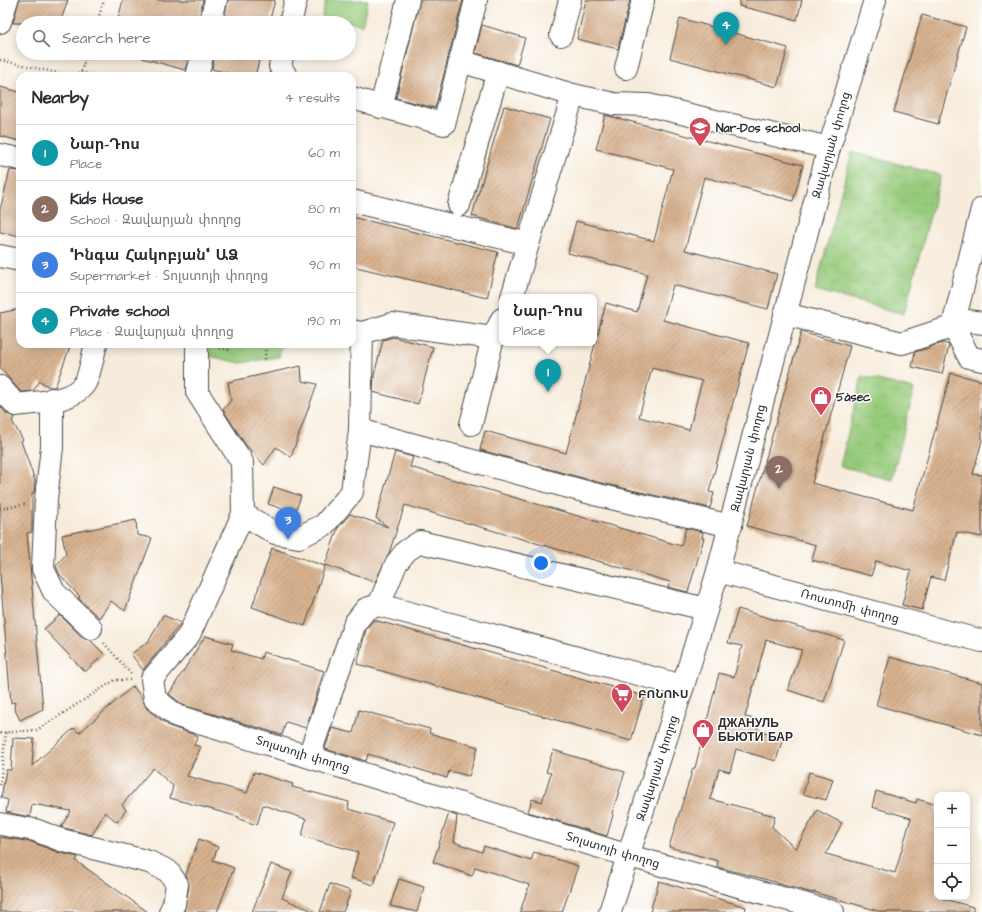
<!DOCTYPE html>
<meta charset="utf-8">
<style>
:root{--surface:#fff;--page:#f2f2f3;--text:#2b2b33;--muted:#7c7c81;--line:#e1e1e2;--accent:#ea580c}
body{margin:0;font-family:"Architects Daughter","Noto Sans Armenian",sans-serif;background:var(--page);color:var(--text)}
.controls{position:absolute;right:12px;bottom:12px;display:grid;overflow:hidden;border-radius:8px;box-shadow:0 2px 10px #0003}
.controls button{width:36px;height:36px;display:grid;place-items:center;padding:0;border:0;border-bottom:1px solid var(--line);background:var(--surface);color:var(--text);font:20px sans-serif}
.you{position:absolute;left:541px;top:563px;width:14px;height:14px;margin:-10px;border:3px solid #fff;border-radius:50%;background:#1a73e8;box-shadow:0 0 0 6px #1a73e833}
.badge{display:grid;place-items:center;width:26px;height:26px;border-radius:50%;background:var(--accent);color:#fff;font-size:13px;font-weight:700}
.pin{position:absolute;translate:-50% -33px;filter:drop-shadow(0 1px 2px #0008)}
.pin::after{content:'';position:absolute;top:21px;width:14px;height:12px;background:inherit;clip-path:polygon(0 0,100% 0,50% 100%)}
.popup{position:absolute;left:499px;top:294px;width:98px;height:52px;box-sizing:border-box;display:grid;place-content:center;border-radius:8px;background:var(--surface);filter:drop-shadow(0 1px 3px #0005);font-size:13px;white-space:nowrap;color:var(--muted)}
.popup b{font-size:15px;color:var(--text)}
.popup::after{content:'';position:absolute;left:50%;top:100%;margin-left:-8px;border:8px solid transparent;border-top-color:var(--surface)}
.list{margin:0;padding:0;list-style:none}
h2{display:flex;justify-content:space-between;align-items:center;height:52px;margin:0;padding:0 16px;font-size:17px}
h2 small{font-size:13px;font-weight:400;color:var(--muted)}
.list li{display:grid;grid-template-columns:26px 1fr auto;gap:12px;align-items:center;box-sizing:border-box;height:56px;padding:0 16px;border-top:1px solid var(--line)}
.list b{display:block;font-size:15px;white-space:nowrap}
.list p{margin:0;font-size:13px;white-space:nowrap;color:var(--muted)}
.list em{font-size:13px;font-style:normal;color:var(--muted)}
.icon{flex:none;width:22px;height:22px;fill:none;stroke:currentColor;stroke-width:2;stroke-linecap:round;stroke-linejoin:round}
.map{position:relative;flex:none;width:982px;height:912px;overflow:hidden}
.search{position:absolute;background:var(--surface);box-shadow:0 2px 10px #0003;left:16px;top:16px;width:340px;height:44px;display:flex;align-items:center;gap:10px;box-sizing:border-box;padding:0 14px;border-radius:22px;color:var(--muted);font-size:15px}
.panel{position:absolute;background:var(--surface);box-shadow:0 2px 10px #0003;left:16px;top:72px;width:340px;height:276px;border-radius:12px}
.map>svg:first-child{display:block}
.park{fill:url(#park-crowns);stroke:#617b54}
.pitch{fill:#97cb7c;stroke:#617b54}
.building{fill:url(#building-hatch);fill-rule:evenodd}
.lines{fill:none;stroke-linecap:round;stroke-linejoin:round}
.minor-casing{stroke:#4a4845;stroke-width:24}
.path{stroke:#4a4845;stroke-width:2.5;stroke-dasharray:1 3;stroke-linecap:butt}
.minor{stroke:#fff;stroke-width:22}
.labels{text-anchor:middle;stroke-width:3;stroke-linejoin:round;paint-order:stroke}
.poi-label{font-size:12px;font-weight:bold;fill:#2b2b2b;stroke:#fff;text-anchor:start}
.street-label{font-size:12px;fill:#2b2b2b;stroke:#fff}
</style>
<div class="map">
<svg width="982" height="912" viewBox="0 0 982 912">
<defs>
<pattern id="park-crowns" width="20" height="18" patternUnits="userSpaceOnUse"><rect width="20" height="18" fill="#97cb7c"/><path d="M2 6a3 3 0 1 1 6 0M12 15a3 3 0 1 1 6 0" fill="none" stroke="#82ae6b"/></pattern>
<pattern id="building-hatch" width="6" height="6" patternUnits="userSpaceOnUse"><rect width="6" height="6" fill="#d8b28f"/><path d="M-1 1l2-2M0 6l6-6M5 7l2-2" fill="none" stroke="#af9175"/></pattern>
</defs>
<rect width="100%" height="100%" fill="#fff"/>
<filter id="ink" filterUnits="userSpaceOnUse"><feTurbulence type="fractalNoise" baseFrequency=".025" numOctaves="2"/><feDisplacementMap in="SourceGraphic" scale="8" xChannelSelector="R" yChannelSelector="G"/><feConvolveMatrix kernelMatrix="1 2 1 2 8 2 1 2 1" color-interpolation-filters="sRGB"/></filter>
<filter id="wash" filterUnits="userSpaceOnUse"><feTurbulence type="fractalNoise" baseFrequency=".012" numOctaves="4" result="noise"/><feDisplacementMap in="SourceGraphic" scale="16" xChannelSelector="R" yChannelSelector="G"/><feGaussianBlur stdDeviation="0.9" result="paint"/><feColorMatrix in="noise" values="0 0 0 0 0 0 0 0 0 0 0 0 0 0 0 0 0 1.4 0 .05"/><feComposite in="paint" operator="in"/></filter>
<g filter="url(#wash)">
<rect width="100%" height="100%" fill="#f7ecdb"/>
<g class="park">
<polygon points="852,152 941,175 904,314 815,290"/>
<polygon points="211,344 282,344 279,357 241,363 208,356"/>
<polygon points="862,376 914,389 892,479 840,466"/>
</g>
<polygon class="pitch" points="326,0 368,0 362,25 322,16"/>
<g id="blocks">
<g class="building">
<polygon points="19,0 68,0 60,23 13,23"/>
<polygon points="123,0 203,0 198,23 117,23"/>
<polygon points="228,0 275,0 269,23 223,23"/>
<polygon points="420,0 463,0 435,108 396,98"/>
<polygon points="586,0 630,0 618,49 577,39"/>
<polygon points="740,0 802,0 797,20 739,6"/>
<polygon points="922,15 966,27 938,124 894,112"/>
<polygon points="680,18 788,48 777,87 670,58"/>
<polygon points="482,25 525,38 517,65 475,53"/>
<polygon points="143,53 190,53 185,70 142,58"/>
<polygon points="215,53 261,53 255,76 239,76 212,69"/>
<polygon points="0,87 20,92 20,141 0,136"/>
<polygon points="504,106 550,119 518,229 472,216"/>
<path d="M605,115L803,165L793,201L704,177L685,250L777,274L768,309L673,285L663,320L749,343L709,492L714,493L710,508L597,482L480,450L485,431L566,453L606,303L637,312L647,274L568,253L576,221L654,241L673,169L596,149ZM652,368L702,381L689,430L639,417Z"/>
<polygon points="10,170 20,171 20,236 0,232 0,210"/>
<polygon points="352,217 498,252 487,298 352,266"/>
<polygon points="20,309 20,344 71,344 55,387 49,387 40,381 33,391 21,392 0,368 0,313"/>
<polygon points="801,332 850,346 812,483 913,510 951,373 982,381 982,440 973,474 982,475 982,537 957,532 944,580 931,577 922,610 902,605 911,571 876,561 871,576 812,560 816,545 747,526"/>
<polygon points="393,337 433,347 418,404 373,392 374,375 383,340"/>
<polygon points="944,343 949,345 942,374 912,367 915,352 925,349 929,349 929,347"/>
<polygon points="301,366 302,381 317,384 291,457 276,447 264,465 245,444 223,410 231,400 228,382"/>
<polygon points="0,406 7,414 15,417 12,421 23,440 21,441 35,481 34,493 32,494 32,532 27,533 43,709 20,720 14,708 15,702 11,703 0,574"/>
<polygon points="395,452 413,457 410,467 681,546 686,528 703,532 702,538 704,538 688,592 668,587 670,582 405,505 389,553 375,582 325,565 338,528 350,514 388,527 376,518"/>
<polygon points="274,487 301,496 295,513 268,504"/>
<polygon points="136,520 137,535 152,538 125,611 111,601 99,618 78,598 80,597 60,575 56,566 66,554 62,535"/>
<polygon points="272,548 325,566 305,626 252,607"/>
<polygon points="738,609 844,640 824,702 788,690 802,650 766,640 745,717 760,720 757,730 783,738 776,761 736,749 730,772 719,769 710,799 775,816 772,827 796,849 817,810 842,823 826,854 895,873 911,818 872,807 876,791 916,803 917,799 937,805 937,897 973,907 973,912 882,912 813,892 813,893 776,883 776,882 717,867 718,861 669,847 693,768 695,768 719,673 734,677 742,646 728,643"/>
<polygon points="60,615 82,637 90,640 104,654 85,672 44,629"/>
<polygon points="163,615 181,623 143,670 131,654 149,641"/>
<polygon points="374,620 644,696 631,741 357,664 366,629"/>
<polygon points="205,636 233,644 231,650 261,659 263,652 324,671 306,728 286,722 282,735 183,705 169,694"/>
<polygon points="890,657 982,683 982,735 876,705"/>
<polygon points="133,686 142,698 147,709 169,726 198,736 194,745 201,747 187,776 247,793 254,772 293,784 292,787 349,802 348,809 393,822 374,885 351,878 358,852 302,836 306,819 263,805 257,825 239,819 239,817 170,798 173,786 153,768 122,805 126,810 117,822 105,812 92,835 61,827 71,811 32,804 30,817 6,812 8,800 1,798 6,770 11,770 13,738 34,739 32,766 74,728 79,733"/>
<polygon points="359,710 430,729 429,733 478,747 469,776 449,771 447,778 368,754 366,761 325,749 332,728 353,733"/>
<polygon points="553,750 625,772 612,813 613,815 607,836 528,812 532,799 542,802 551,773 546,772"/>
<polygon points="809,772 833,779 826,800 803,794"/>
<polygon points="449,813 457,816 454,842 482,852 484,846 531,861 534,852 578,866 562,912 520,912 529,885 524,883 475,867 472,876 433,862"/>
<polygon points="0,837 32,842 57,852 78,857 76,861 148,912 0,912"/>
<polygon points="199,839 218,847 213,860 234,868 217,912 184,912 189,886 186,874"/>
<polygon points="271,864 292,872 282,898 315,912 252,912"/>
<polygon points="399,879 424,887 417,912 390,906"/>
<polygon points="659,881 746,907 745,912 650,912"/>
<polygon points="330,884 351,891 343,912 320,912"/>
</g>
</g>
</g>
<g filter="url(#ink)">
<use href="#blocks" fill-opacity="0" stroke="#4a4845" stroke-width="1"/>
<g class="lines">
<g class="minor-casing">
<g id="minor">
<polyline points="0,22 7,0"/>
<polyline points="210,23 216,0"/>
<polyline points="290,23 296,0"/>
<polyline points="561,35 570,0"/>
<polyline points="283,53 280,66 286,76"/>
<polyline points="460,61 573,95 614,104 648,105 829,148"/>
<polyline points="626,68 643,0"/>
<polyline points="197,76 203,53"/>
<polyline points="352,98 444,124 476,0"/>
<polyline points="381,107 408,0"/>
<polyline points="0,155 20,159"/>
<polyline points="352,201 528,244"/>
<polyline points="459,205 498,72"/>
<polyline points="982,209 953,326 969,357 982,360"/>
<polyline points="0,256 20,260"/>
<polyline points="512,297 573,95"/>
<polyline points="785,314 902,343 970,321 982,323"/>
<polyline points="352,331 362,333 392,324 493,338"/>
<polyline points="197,344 197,392 242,462 243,514 189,635 152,679 155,699 177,716 629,856 833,912"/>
<path d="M0,387L16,405C37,402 72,403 85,383C90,375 93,354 96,344"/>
<polyline points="52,399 52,447 46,499 43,569 54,592 91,628"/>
<polyline points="471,424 493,338 502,319"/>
<polyline points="360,430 594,494 731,526"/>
<polyline points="243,514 275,533 299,537 324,525 352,492 360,430 362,333"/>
<polyline points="718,571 982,641"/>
<polyline points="379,605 396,564 406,551 420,542 706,609"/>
<polyline points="309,756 355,623 366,609 379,605 683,686"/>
<polyline points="0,824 35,830 61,840 149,862 168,871 177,884 174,904 170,912"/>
<polyline points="610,912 683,686 718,571 829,148 875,0"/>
</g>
</g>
<g class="path">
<polyline points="97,23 104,0"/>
<polyline points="0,60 71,76"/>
<polyline points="81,72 97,76"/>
<polyline points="75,76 81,72 87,53"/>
<polyline points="272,344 281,346"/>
<polyline points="220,348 229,350 231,344"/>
<polyline points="265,359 266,344"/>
<polyline points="0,509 26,504"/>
<polyline points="104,643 132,675"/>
<polyline points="0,733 37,730 115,680 132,680"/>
<polyline points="0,785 6,732"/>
</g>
<use href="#minor" class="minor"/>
</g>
</g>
<defs>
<g id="school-pin" transform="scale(1.15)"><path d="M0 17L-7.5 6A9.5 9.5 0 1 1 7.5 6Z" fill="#d1495b" stroke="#fff"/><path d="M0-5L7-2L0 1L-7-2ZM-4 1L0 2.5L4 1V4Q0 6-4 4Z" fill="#fff"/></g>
<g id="shop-pin" transform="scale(1.15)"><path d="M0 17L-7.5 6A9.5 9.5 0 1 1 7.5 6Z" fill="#d1495b" stroke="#fff"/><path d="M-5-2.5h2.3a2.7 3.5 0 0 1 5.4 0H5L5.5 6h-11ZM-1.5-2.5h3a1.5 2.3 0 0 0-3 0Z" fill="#fff"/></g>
<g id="supermarket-pin" transform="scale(1.15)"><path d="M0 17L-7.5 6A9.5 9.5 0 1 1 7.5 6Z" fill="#d1495b" stroke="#fff"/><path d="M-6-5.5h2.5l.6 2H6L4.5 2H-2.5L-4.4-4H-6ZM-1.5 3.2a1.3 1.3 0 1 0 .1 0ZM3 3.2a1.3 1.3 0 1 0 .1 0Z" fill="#fff"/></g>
</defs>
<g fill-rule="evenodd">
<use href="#school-pin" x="700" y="128"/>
<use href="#shop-pin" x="821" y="397"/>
<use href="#supermarket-pin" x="622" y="694"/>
<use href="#shop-pin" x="703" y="730"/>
</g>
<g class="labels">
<g class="poi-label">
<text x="716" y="132">Nar-Dos school</text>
<text x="836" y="401">5àsec</text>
<text x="638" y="698">ԲՈՆՈՒՍ</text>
<text x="718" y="727">ДЖАНУЛЬ<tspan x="718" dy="14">БЬЮТИ БАР</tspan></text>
</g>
<g class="street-label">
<text transform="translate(831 145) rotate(-74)" y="4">Զավարյան փողոց</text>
<text transform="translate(748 458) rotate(-76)" y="4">Զավարյան փողոց</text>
<text transform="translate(850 606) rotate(15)" y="4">Ռոստոմի փողոց</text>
<text transform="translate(303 754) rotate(17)" y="4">Տոլստոյի փողոց</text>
<text transform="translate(657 768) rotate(-72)" y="4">Զավարյան փողոց</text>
<text transform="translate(613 850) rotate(17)" y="4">Տոլստոյի փողոց</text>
</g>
</g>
</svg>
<div class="controls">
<button>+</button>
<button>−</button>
<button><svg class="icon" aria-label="locate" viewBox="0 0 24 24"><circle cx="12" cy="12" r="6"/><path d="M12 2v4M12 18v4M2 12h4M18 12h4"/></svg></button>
</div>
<div class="you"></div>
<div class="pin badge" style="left:548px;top:392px;background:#0f9aa8">1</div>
<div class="popup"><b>Նար-Դոս</b>Place</div>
<div class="pin badge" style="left:779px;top:489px;background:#8d6e63">2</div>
<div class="pin badge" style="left:288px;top:540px;background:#3f7fe0">3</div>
<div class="pin badge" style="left:726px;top:45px;background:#0f9aa8">4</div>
<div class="search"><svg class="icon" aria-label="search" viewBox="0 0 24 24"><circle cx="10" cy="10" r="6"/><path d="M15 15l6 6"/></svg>Search here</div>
<section class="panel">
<h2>Nearby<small>4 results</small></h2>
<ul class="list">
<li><span class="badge" style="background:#0f9aa8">1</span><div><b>Նար-Դոս</b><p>Place</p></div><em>60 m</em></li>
<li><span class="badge" style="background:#8d6e63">2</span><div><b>Kids House</b><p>School · Զավարյան փողոց</p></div><em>80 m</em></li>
<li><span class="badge" style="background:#3f7fe0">3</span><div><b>&quot;Ինգա Հակոբյան&quot; ԱՁ</b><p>Supermarket · Տոլստոյի փողոց</p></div><em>90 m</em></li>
<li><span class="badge" style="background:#0f9aa8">4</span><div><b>Private school</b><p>Place · Զավարյան փողոց</p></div><em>190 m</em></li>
</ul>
</section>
</div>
